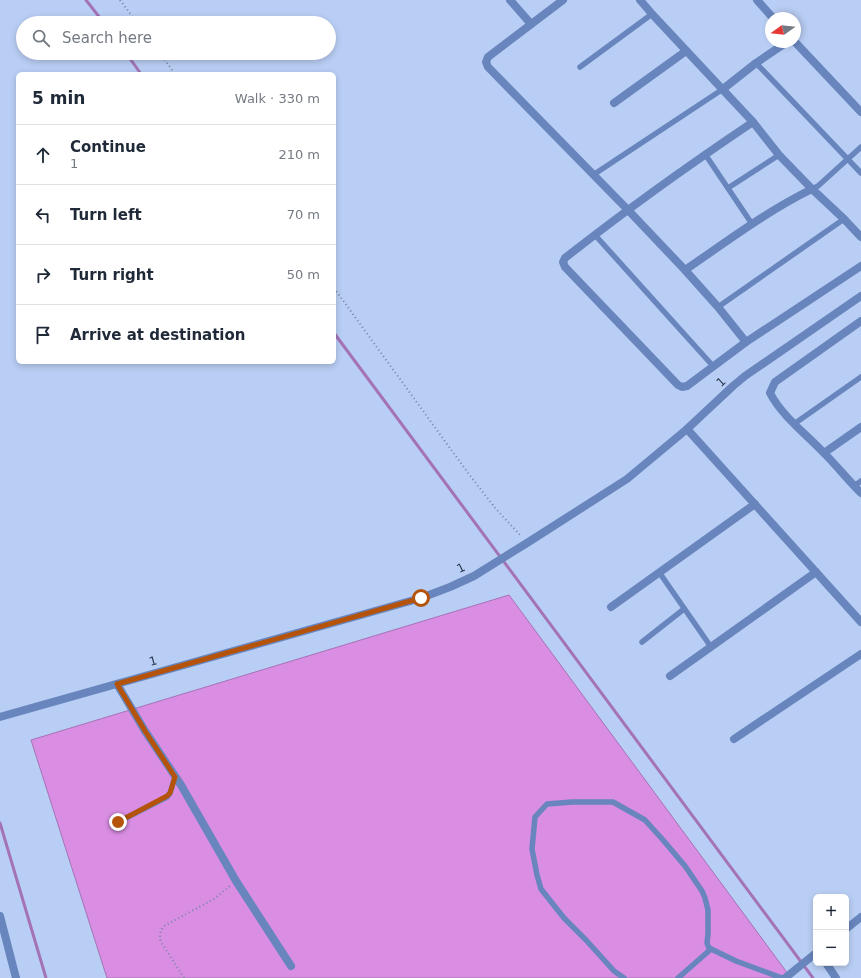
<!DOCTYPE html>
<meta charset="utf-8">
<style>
:root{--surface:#fff;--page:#f2f2f3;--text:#1f2937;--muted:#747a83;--line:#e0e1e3}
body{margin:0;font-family:"DejaVu Sans",sans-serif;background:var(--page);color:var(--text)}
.controls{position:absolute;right:12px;bottom:12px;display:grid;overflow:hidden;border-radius:6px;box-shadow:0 2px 6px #0003}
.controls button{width:36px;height:36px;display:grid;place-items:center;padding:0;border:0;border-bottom:1px solid var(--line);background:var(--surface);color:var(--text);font:20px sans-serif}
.compass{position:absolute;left:765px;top:12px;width:36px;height:36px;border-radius:50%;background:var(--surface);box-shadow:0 2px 6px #0003;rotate:255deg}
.stop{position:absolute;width:12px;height:12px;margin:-9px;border:3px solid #b45309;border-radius:50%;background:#fff}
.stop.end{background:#b45309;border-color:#fff;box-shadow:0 1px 4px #0008}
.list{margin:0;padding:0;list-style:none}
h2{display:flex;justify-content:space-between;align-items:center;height:52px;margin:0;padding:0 16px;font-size:17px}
h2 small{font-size:13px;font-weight:400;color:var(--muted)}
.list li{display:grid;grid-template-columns:26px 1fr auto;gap:12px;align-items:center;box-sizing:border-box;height:60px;padding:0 16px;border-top:1px solid var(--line)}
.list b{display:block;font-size:15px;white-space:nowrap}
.list p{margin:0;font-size:13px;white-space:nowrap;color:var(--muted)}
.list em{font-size:13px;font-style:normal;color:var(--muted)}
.icon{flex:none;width:22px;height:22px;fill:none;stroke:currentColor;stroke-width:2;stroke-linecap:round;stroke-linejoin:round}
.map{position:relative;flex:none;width:861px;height:978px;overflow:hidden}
.search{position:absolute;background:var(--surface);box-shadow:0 2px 6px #0003;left:16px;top:16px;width:320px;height:44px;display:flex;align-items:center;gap:10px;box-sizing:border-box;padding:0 14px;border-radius:22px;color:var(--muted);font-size:15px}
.panel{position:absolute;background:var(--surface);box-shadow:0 2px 6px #0003;left:16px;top:72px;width:320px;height:292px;border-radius:6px}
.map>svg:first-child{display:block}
.water{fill:#d98de3;stroke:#a473b6}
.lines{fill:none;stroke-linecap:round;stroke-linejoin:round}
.stream{stroke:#a473b6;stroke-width:3}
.path{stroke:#7485a5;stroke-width:2;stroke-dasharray:1 3;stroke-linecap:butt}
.service{stroke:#6885bd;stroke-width:5.5}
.minor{stroke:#6885bd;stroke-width:8}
.route{stroke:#b45309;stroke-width:5}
.labels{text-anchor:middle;stroke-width:3.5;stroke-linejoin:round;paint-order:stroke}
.street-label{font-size:12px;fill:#28354e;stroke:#b9cef4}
</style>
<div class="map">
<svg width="861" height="978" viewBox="0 0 861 978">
<rect width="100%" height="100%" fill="#b9cef4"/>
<polygon class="water" points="509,595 791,978 107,978 31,740"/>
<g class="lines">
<g class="stream">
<polyline points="86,0 104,23"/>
<polyline points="126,53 141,74"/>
<polyline points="334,333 813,978"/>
<polyline points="0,823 46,978"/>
</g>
<g class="path">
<polyline points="120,0 137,23"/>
<polyline points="160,53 175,74"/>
<polyline points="334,288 468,473 496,509 521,536"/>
<path d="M184,978L161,942C159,935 160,931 164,926L214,899L230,886"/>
</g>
<g class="service">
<polyline points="756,63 861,173"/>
<polyline points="580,67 652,14"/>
<polyline points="705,154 752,224"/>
<polyline points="593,175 723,89"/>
<polyline points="728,188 779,155"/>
<polyline points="812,189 818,186 861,147"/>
<polyline points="595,235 713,366"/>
<polyline points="718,307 844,219"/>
<polyline points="794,424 861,377"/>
<polyline points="854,486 861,481"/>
<polyline points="659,572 711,647"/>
<polyline points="642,642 684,609"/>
<polyline points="118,822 167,797 170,793 175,777"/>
<polyline points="624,978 614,971 586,940 564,918 541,889 537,875 532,849 535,817 547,804 572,802 613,802 645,820 663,840 685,866 702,891 705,898 708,910 708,934 707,943 709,948 736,961 782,978"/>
<polyline points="678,978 711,949"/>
</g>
<g class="minor">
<polyline points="510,0 531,24"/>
<polyline points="563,0 488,57 486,62 488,67 628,210 685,270 718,307 746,342"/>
<polyline points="640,0 652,14 753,122 779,155 812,189 844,219 861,237"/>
<polyline points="757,0 773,18"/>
<polyline points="795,42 861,112"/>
<polyline points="723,89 756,63 787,42"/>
<polyline points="614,103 686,51"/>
<path d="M753,122C689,165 626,210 565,258L563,262L565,267L678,385L682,387L687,386L746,342L861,266"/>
<path d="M685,270C726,242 767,211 812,189"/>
<path d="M861,321L775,382L770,393C782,416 805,433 823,452C836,465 848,480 861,493"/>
<polyline points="687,429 861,622"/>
<polyline points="824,453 861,427"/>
<polyline points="611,607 755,504"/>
<polyline points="670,676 816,572"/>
<polyline points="117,684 145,731 181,785 236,881 291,966"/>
<polyline points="0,717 421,598 450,587 474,576 527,543 627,479 687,429 733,386 745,376 861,296"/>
<polyline points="734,739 861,654"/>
<polyline points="0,916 16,978"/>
<polyline points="846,929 861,917"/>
<polyline points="826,963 836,978"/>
<polyline points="785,978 816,953"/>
</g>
</g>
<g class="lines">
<polyline class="route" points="118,822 167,796 170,793 175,777 145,731 117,684 421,598"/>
</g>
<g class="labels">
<g class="street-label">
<text transform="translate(721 382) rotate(-43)" y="4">1</text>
<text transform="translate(461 568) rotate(-26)" y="4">1</text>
<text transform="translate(153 661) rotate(-16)" y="4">1</text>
</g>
</g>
</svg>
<div class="controls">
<button>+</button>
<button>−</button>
</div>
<svg class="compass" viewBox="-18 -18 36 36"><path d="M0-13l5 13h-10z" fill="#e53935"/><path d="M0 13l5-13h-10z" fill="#747a83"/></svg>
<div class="stop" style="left:421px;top:598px"></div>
<div class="stop end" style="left:118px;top:822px"></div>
<div class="search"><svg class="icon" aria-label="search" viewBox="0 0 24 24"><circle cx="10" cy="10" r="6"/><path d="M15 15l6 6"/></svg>Search here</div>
<section class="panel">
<h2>5 min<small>Walk · 330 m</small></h2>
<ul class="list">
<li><svg class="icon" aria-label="ahead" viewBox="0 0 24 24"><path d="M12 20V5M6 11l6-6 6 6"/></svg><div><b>Continue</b><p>1</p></div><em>210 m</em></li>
<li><svg class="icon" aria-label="left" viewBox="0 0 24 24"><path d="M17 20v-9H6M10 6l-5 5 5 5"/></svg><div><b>Turn left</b></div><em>70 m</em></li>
<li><svg class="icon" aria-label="right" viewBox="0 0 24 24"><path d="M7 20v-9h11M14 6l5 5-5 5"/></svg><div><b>Turn right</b></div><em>50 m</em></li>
<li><svg class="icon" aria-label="arrive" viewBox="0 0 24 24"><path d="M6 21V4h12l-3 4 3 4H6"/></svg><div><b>Arrive at destination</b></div></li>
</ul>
</section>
</div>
